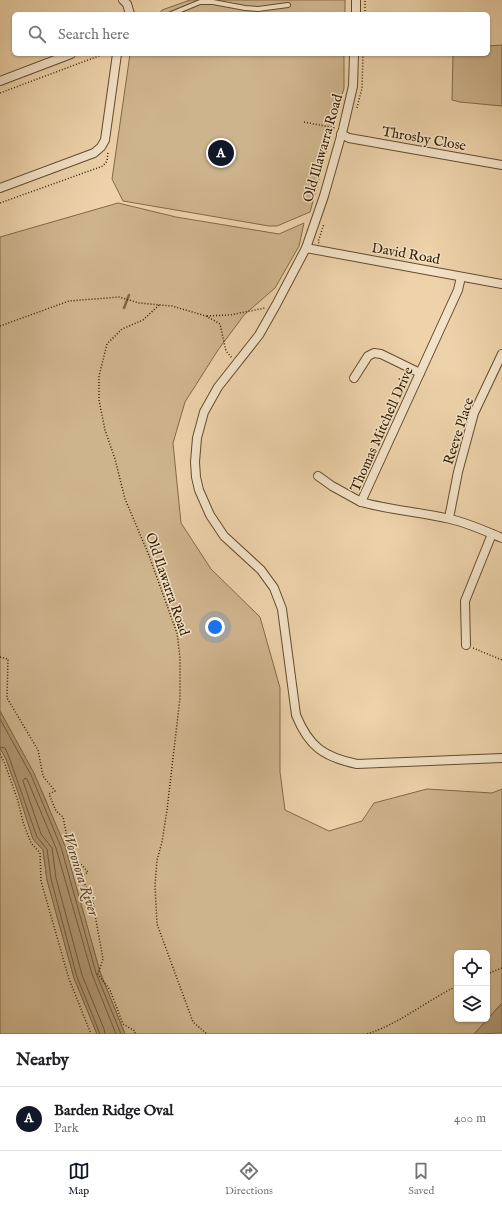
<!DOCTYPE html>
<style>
:root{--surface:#fff;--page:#f2f2f2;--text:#202124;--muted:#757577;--line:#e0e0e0;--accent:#111827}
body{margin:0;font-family:"IM FELL English",serif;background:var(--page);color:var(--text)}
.controls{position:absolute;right:12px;bottom:12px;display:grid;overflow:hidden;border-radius:6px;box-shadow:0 1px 3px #0004}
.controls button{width:36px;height:36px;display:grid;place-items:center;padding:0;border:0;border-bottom:1px solid var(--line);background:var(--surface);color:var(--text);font:20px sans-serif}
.you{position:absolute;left:215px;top:627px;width:14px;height:14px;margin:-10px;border:3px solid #fff;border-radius:50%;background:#1a73e8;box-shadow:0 0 0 6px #1a73e833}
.badge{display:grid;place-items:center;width:26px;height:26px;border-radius:50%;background:var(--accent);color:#fff;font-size:13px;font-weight:700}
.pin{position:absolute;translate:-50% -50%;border:2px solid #fff;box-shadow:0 1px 4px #0006}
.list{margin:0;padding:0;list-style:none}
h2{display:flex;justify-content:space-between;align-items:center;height:52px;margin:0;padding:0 16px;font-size:17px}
h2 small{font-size:13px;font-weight:400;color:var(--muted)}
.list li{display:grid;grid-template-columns:26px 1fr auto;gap:12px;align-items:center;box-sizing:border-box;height:64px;padding:0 16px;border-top:1px solid var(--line)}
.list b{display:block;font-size:15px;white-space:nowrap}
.list p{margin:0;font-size:13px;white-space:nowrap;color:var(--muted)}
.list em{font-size:13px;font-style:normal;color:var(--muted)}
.icon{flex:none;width:22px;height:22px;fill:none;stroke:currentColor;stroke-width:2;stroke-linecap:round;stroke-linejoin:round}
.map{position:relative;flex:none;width:502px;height:1034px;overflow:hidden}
.search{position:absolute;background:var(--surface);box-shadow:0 1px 3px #0004;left:12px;right:12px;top:12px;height:44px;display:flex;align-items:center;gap:10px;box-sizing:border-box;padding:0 14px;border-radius:6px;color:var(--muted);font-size:15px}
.sheet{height:116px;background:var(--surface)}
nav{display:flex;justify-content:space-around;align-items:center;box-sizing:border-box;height:56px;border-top:1px solid var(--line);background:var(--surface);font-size:11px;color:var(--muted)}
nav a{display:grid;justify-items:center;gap:2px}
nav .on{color:var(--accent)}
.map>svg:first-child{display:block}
.green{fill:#ceb48d;stroke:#826a48;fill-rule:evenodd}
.water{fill:#af9571;stroke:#7f6645}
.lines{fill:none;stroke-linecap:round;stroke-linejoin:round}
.shore{stroke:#725a3a;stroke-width:1}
.stream{stroke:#7f6645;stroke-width:2.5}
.service-casing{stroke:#644c2c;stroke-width:6}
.minor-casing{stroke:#644c2c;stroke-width:10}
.path{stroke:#362002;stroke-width:1.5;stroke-dasharray:1 2;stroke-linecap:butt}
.service{stroke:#f3e2c8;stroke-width:4}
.minor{stroke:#f3e2c8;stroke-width:8}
.labels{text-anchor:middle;stroke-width:3;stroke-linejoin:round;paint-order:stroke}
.street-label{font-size:14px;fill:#362002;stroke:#f3e2c8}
.water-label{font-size:15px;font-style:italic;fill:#604929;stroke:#f3e2c8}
</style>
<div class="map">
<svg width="502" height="1034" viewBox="0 0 502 1034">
<rect width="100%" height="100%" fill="#edd2aa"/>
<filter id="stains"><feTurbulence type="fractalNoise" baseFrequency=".005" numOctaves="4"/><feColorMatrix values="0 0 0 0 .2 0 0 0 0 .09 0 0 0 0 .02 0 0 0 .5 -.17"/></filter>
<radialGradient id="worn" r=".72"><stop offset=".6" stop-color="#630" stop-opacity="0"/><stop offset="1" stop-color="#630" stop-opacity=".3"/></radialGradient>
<g class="green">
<polygon points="190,0 345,0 345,14 159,14 162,10"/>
<polygon points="502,45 502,106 460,102 452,100 453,54 488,54 488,46"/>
<polygon points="130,54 344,54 344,88 310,212 277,226 269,226 123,201 112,179"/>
<path d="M118,203L176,217L279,234L304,223L299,246L275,288L244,315L218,350L185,402L173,443L181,523L211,569L260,617L280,688V772L285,810L329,831L362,821L374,803L427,789L492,793L502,789V1003L474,1034H125L100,972L83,912L47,803L34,774L0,711V237ZM457,953H487V1019H457Z"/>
<polygon points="0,748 6,759 18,792 33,839 43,850 47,880 74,978 97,1034 0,1034"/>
</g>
<g class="water">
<polygon points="0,711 34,773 65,846 100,972 125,1034 97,1034 74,978 47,880 43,850 33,839 18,792 6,759 0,748"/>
<polygon points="502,1003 502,1033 474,1034"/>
</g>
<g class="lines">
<g class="shore">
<polyline points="0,719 31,775 61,847 96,973 121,1034"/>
<polyline points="0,747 5,748 9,757 37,837 47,849 51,879 77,977 100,1034"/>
<polyline points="105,1034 104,1029 82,975 56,878 52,848 41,834 23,781 25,778 27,779 56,848 92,974 116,1034"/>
</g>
<polyline class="stream" points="124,308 129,295"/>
<g class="service-casing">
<polyline id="service" points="171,14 200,2 213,2 245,8 258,9 288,5"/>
</g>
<g class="minor-casing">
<g id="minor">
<polyline points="123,0 127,4 130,14"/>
<polyline points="356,14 356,0"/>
<path d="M354,54L353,86L343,129L324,196L306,248L276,305L259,335L218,387L204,412L197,438L195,462L196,477L199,490L210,515L224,536L261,570L274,588L282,609L296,715C309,747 324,757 357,764L502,758"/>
<polyline points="0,81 71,54"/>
<polyline points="341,134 349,138 502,165"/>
<polyline points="0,188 94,153 101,147 105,140 117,54"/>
<polyline points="306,248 502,284"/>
<path d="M461,277L458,290L361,502C390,510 420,512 450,519C468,523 485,531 502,538"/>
<polyline points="354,378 368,356 374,353 381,354 420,373"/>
<polyline points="318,476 332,486 361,502"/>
<polyline points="449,518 458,472 474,413 502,354"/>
<polyline points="466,645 465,601 492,534"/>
</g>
</g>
<g class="path">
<polyline points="365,14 365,0"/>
<polyline points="0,93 104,54"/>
<polyline points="357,108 362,88 363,54"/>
<polyline points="304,122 335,128"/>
<polyline points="0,203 103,166 107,161 108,151"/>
<polyline points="319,243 318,242 324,224"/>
<polyline points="159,305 143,320 122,329 107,344 99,376 99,400 105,430 115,459 125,499 148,553 177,633 180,658 180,698 167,810 162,842 157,860 155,885 157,924 193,1022 207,1034"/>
<polyline points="207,316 230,315 265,308"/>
<polyline points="0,326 69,301 119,297 139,303 172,306 206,316 220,324 226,351 232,358"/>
<polyline points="473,648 502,660"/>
<polyline points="0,657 8,659 7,698 38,750 43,776 55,791 49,794 56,811 63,817 70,852 88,872 81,877 92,898 103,959 98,974 110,990 123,1024 135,1031 135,1034"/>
<polyline points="0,754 5,764 18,801 23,822 31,843 40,853 41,881 69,979 91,1034"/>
<polyline points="487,974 502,968"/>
<path d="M367,1034C399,1024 426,1001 457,986"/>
</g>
<use href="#service" class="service"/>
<use href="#minor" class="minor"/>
</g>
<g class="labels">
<g class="street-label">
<text transform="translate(424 138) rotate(10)" y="5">Throsby Close</text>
<text transform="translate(322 148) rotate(-74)" y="5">Old Illawarra Road</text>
<text transform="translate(406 253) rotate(10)" y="5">David Road</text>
<text transform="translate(381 429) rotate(-66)" y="5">Thomas Mitchell Drive</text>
<text transform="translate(458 431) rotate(-72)" y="5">Reeve Place</text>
<text transform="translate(168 584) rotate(71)" y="5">Old Ilawarra Road</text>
</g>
<g class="water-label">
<text transform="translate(81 874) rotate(72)" y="5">Woronora River</text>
</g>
</g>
<rect width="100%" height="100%" filter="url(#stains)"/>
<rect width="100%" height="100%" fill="url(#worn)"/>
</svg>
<div class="controls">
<button><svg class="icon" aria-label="locate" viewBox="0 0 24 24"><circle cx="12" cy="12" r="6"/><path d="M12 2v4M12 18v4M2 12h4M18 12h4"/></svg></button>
<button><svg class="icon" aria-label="layers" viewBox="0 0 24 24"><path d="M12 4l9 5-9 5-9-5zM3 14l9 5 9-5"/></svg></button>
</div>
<div class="you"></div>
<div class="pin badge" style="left:221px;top:153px">A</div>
<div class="search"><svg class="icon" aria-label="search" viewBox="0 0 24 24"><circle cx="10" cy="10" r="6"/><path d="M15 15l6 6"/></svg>Search here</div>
</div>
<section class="sheet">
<h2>Nearby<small></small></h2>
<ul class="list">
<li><span class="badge">A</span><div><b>Barden Ridge Oval</b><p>Park</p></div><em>400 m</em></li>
</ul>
</section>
<nav>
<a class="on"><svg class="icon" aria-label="map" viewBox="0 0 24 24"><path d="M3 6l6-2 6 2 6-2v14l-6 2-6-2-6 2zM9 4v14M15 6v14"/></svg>Map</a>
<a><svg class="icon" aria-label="directions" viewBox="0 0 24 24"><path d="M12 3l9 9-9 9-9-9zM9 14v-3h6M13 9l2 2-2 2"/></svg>Directions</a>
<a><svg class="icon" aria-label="saved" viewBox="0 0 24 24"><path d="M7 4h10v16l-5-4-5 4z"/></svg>Saved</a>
</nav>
